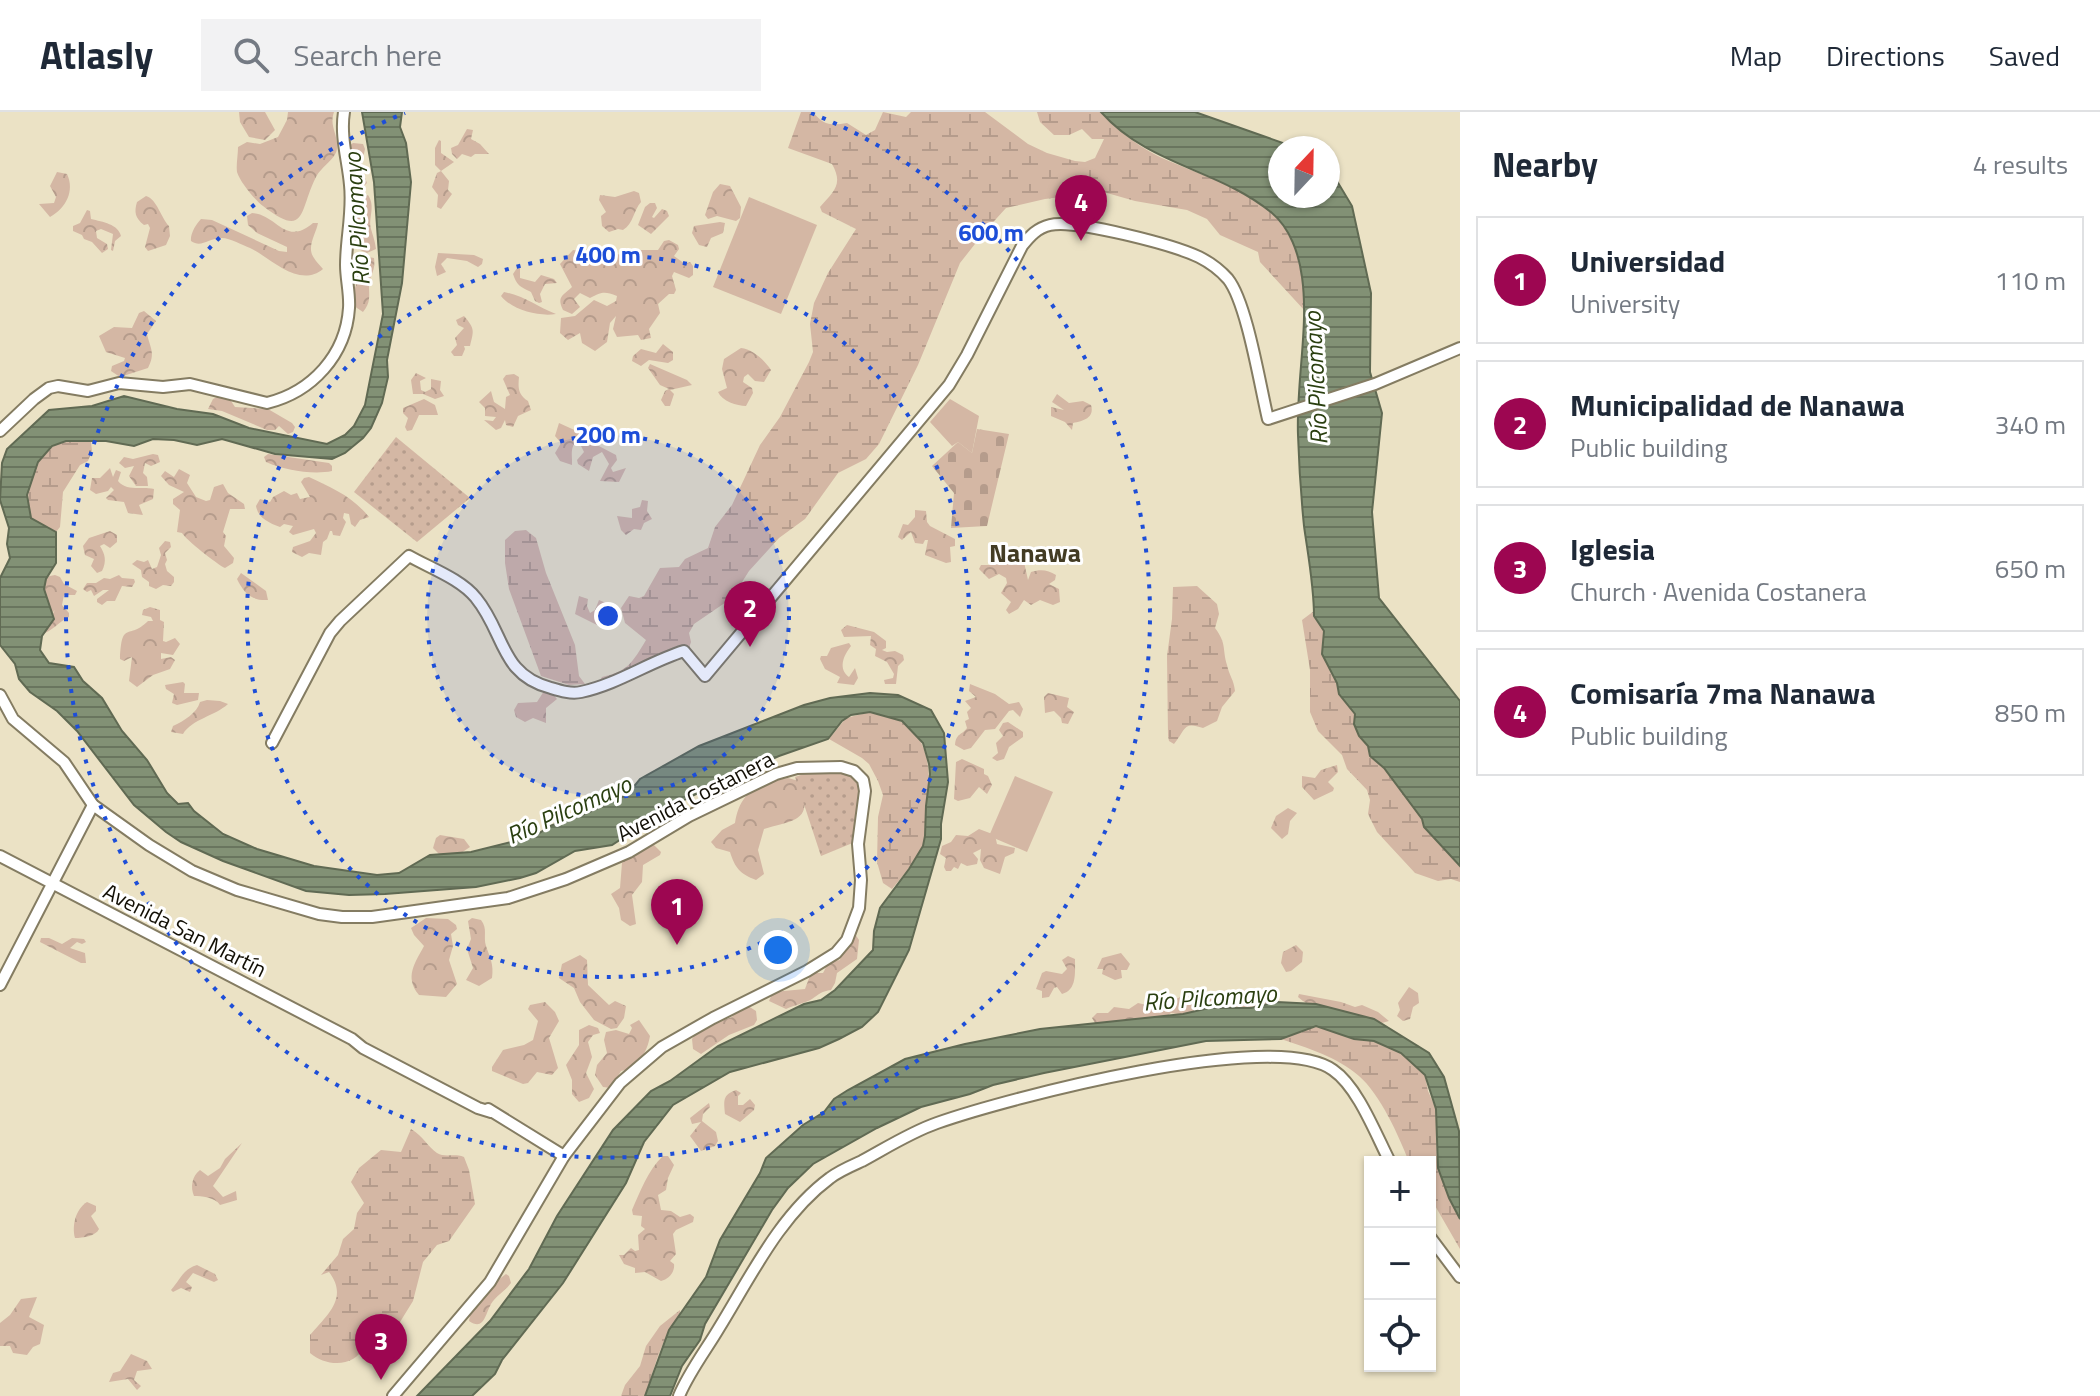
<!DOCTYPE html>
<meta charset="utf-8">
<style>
:root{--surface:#fff;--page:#f2f2f3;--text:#1f2937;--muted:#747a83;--line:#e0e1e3;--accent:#9d0651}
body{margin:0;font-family:"Titillium Web",sans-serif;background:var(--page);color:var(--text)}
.controls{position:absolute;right:24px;bottom:24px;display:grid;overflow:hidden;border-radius:0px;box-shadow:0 2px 6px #0004}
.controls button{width:72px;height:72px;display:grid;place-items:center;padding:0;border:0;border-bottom:2px solid var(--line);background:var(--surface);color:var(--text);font:40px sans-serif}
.compass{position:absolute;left:1268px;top:24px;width:72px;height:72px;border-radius:50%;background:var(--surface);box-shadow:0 2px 6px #0004;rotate:22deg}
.you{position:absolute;left:778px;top:838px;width:28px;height:28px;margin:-20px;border:6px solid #fff;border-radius:50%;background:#1a73e8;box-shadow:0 0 0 12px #1a73e833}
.badge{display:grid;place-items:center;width:52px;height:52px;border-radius:50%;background:var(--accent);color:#fff;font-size:26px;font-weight:700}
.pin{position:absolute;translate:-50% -66px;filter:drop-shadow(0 2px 4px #0008)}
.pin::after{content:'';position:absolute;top:42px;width:28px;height:24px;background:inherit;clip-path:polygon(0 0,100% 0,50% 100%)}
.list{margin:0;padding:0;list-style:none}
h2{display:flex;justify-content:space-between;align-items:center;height:104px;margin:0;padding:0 32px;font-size:34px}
h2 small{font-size:26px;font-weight:400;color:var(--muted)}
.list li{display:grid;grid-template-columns:52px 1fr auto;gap:24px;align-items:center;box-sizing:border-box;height:128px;margin:0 16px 16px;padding:0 16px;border:2px solid var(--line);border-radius:0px}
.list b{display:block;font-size:30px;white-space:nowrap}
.list p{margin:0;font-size:26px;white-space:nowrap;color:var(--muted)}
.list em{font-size:26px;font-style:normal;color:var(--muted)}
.icon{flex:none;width:44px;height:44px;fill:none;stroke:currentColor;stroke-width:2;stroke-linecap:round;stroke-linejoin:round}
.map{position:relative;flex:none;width:1460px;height:1284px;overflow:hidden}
header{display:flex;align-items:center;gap:48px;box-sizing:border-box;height:112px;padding:0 40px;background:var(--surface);border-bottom:2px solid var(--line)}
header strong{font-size:38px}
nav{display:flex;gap:44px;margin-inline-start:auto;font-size:28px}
.search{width:560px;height:72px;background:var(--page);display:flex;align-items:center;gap:20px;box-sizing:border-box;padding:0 28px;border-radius:0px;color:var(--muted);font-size:30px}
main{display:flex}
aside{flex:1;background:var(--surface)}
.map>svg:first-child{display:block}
.grass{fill:#d4b7a4}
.forest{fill:url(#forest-crowns)}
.wetland{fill:url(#wetland-marsh)}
.cemetery{fill:url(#cemetery-stones)}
.park{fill:url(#park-dots)}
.water{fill:url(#water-rules);stroke:#606a53;stroke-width:2}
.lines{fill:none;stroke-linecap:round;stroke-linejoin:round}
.secondary-casing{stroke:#847c62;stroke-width:14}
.secondary{stroke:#fff;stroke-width:10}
.ring{fill:none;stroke:#1d4ed8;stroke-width:4;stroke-dasharray:4 8}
.labels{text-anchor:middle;stroke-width:6;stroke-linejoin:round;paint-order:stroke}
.street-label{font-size:22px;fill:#120f05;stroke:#fff}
.water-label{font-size:24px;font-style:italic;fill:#2a3f10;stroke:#fff}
.quarter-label{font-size:26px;font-weight:bold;fill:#433c24;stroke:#fff}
.centre{fill:#1d4ed8;stroke:#fff;stroke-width:4}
.ring-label{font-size:24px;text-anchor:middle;font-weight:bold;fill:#1d4ed8;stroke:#fff;stroke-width:6;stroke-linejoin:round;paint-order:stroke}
</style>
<header>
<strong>Atlasly</strong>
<div class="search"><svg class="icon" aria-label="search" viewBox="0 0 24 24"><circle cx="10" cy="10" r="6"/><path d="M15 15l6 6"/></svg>Search here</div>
<nav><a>Map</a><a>Directions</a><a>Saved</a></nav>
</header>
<main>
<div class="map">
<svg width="1460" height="1284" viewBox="0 0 1460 1284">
<defs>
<pattern id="forest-crowns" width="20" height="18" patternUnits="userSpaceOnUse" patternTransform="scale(2)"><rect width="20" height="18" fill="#d4b7a4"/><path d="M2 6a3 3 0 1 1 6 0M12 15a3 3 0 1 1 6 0" fill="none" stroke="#b59c8c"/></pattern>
<pattern id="wetland-marsh" width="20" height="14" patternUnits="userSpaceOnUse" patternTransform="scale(2)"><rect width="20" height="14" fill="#d4b7a4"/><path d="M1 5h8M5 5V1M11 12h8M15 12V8" fill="none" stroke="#b59c8c"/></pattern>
<pattern id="cemetery-stones" width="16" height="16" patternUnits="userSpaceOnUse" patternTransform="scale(2)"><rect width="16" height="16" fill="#d4b7a4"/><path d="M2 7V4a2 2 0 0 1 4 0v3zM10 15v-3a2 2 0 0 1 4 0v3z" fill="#b59c8c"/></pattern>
<pattern id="park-dots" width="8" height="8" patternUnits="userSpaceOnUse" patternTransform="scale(2)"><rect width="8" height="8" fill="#d4b7a4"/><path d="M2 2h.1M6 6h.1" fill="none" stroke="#b59c8c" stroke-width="1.8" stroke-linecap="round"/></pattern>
<pattern id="water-rules" width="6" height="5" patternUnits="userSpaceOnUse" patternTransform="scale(2)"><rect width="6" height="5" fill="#829175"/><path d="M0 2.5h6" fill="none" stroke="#69755e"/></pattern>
</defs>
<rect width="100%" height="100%" fill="#ebe2c5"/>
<g class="grass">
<polygon points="749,85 817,113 781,202 713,175"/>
<polygon points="950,287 979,304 972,341 958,330 952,334 930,310"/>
<polygon points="1015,664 1053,680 1027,740 989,724"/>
</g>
<g class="forest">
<polygon points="239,0 265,0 275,18 265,28 249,25 240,10"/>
<path d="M288,0H334C329,14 338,22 337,36C337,46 321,55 316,65C299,98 307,128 263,94C255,88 240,70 237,60C236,53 238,43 238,35L247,30L260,32L278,25L287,8Z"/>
<polygon points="467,17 473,18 471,27 480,32 489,42 475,42 471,45 462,42 457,47 452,42 451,36 458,33"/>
<polygon points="439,28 441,29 441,41 454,50 441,59 449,69 448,78 452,82 441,97 437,95 438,83 432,75 437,61 441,59 435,53 435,36"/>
<path d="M353,31L363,32L365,37L361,56L367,71L362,76L354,71C356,57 349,49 349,34Z"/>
<path d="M57,60L67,62C75,79 66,96 50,105L39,92L54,91L56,85L50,74Z"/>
<polygon points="720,72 730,74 741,95 740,106 736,109 717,104 708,107 705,103 713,80"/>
<path d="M634,79L639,81L641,90C633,99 634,111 623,118L618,117L609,120L602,114L601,104L606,100L599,88L600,83L615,85Z"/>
<path d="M368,83C376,95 368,105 371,117C373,124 375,129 376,137L367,141L351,134C353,117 359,103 360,87Z"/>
<path d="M146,84C157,87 161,106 169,114L170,124L166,133L148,139L145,135L150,116L148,112L144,113C135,106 134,100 137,90Z"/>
<polygon points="650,91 655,91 657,96 652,105 654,106 662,97 667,99 669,104 651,122 638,113 645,95"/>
<path d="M87,98L90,99L91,107C103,110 118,112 121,124L115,129L113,139L111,138L113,122L101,117L96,119L97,126L107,132L108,137L102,141L92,130L84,127L82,123L73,119V114L80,111Z"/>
<path d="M252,101C277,102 285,135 313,111H318C316,122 306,135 314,146C316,150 320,153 323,157C299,177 271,146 250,136C242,133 229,125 220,126C208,127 201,136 191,129C190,122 196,112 201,107L212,108L279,139L287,140V135L257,121L248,113L247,104Z"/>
<polygon points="720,110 725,111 723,121 711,126 707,135 699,133 692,121 694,114"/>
<path d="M669,128L678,133L679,137L674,144L685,152L690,150L693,154V163L689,166L674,160L672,164L676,178L674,182H669L658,192L660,201L649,217L651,226L641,228L638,223L617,225L613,217L616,204L610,211L607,230L595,239L582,231L580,221L568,228L560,221L561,206L575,204L594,188L607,194L616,189L617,184C604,179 602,180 590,186L580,181L574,187L580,195L572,202L563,198C556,184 564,183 572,175L560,152L573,138L625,143L639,138H658L664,129Z"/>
<polygon points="438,141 474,143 483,147 482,152 478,155 467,149 447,146 441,152 446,160 437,164 435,155"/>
<path d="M363,144L374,146C376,158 370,163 369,173C369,185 371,190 363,200L354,194L353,181L356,173L353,151Z"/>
<path d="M517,156H520V166L535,170L541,163L554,167L557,171L545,172L540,182L542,190L539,191L535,189L531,180C521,175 517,174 513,162Z"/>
<path d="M504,180C525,184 537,195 556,202C539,205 512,198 501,184Z"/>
<path d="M144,199L156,209L147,222C150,236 156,241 148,256L120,265L111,259L112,254L124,249L125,246L106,240L99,224L114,215L132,216L139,201Z"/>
<path d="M464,204C475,217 474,218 470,234H464L465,237L462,244H454L451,240L457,233L455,226L464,216L458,213L456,208Z"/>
<polygon points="663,232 673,240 673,248 668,251 649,248 641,254 632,249 633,244 641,237 656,241"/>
<path d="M741,236C753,237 765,249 771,258L764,270L755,269L748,262L744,265L743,270L752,276L753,281L746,294C737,294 722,289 718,280L727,276L722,257L724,247Z"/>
<polygon points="650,252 687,268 692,273 670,278 674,282 670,294 665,294 661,288 665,279 669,277 660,273 648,256"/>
<polygon points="416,261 426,266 420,269 421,278 425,280 431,277 431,267 441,269 440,278 444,284 435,287 423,282 413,282 411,268"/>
<path d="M514,262L519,265C518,276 518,282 528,289L531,298L518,304L513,315L506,313L505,308L501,316L496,318L484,308L493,309L496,305L485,304V296L479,290L491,279L494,290L505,297L506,285L510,283L503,267L506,263Z"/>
<path d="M1057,282L1069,291L1083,289L1091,293C1095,306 1083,309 1073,311L1072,318L1065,310L1051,304V295L1064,298L1052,290Z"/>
<polygon points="219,284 229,286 235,295 268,297 292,311 295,315 293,320 288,322 279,314 275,318 267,318 222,299 208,297 213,287"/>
<polygon points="424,287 435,293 438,303 419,303 412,318 407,319 405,315 408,306 403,301 403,296"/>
<path d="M559,311L581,321V325C568,334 573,343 572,353L560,349L555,341L561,331L555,324Z"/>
<polygon points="588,325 595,332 616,343 617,348 611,356 613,360 626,356 619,370 600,369 609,352 602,340 593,345 589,359 578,352 577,348 584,340 580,332 587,329"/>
<polygon points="153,342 158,343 160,350 151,354 145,351 143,361 147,365 148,374 136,374 129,364 134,354 125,356 119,351 124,345 133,347"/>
<path d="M268,342L329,351L332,354V359C313,363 284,358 266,350L264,345Z"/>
<path d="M110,356L113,365L116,358L121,360L118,369C127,380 142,374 154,377L153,387L139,393L143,403L128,401L124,390L108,388L106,386L114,378L111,375L108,379L96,382L90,378L92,366H100Z"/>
<path d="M179,357L190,363L187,371L196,385L206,389L210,388L214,375L223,372L228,381L244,392L245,397H230L223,420L226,424L224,434L234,446L233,451L225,456C218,453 185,427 182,421L177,420L180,398L173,392V387L184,380L169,373L161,364L165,359L174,365Z"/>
<path d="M309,365C332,376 352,384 369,405L360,408L355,415L351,412L349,402L344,401L343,406L346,410L340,424L333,423L332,419H330L327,427L323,430L321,443L309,441L302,445L292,440L293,435L310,429L316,421L314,417L293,423L289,420L293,414L284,412L280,415C269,411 258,406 256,394L260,387L270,390L273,385L284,379L291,383L297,381L300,387L310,385L301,370L304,366Z"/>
<polygon points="642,388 648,389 647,399 652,407 644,411 641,418 634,417 626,423 621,418 617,404 632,406 632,397 640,395"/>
<polygon points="915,398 926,399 927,410 930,414 955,427 955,434 950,435 951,450 946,451 925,443 928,428 925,428 923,432 915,431 911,420 902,428 898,425 903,412 908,413 915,405"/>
<path d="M110,419L117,423V430L110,436L104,432L100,434C105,442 107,449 102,459L97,461L91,454L94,447L85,443L83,434L89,426Z"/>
<polygon points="165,429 170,430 171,435 165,441 167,448 165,452 167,459 174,465 174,470 171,474 163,473 156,477 149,474 149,470 142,465 141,458 132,452 137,448 144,450 148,448 152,457 157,455 161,443 159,436"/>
<path d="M997,444L1024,450L1028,468L1031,460C1041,457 1048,458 1056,463L1055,468L1049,472L1059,477L1060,490L1053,493L1040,488L1031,493L1024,488L1018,497L1009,502L1006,498L1011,490L1001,481L1007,471L1006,466L999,462L989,467L979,457L981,453H989Z"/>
<path d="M241,461L266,479L268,488C251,489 244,481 237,467Z"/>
<path d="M55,463L60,465L64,472L77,479L75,483H64L62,493L69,501V505C58,510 52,520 41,522L55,498L52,501L34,475L45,465Z"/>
<polygon points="119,463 122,466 134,467 135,470 132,475 122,474 115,489 107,489 102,493 97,490 97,487 109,478 103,478 94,484 91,478 87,480 83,477 87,471 96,471 104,466 110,467"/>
<polygon points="579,484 588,487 587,494 590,501 595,498 599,488 606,491 607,496 600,502 597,513 575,502"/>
<path d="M150,495L160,498V508L164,510L163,529L166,530L175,526L180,532L173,543L161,541V547L171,545L175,548L170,557L153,563L137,575L129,569L132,545L124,549L120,547C122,507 128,529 148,509H153L151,505L142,503L143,498Z"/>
<polygon points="847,513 874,520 886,529 886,536 882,538 887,540 895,539 903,543 904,548 898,554 896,572 885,572 884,568 893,566 894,562 887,550 875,544 876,537 870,533 871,524 844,525 841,518"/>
<path d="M849,531L851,534C843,544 838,557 849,565L855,556L858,566L854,573L837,571L840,565L825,557L820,547L821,544H827L831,536Z"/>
<polygon points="183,570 185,572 184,581 199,581 198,588 177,593 172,591 174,582 166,577 165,573"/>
<path d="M970,572L995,582L1009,592L1019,590L1023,597L1020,605L1013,598L1009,599L995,617L985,618L971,636L964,638L955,633C956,621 962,623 967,616L965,609L969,607L967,600L971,596L965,589L976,585L969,579Z"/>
<polygon points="544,579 552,581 557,587 546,596 546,611 533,606 525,610 516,605 514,598 518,591 537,590"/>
<polygon points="1048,581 1069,586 1067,595 1074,600 1068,612 1062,611 1061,606 1054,599 1045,601 1044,585"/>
<path d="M207,588L220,589L228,592C215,604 192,607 183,622L171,620L173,614C184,609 197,601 200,590Z"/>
<polygon points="1008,610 1023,620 1023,625 1009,635 1004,647 997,649 992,646 998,641 996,631 1003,624 999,618 1003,611"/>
<polygon points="962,647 984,657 984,662 988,664 992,673 987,682 979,675 970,686 958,689 954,687 956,650"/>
<polygon points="1337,653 1338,660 1328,670 1334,676 1333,679 1314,688 1302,675 1302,664 1315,666 1321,658"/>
<path d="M788,666L799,669C815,709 795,708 764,717L758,738L764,762L756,768C740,762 735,756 730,740L716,736L711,730L722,718L735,711C740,680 757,671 788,666Z"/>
<polygon points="1288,696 1297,701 1290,709 1288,722 1282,727 1271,716 1276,704"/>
<polygon points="979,717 995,723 997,732 1015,736 1014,741 1005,745 1000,762 984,756 980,748 981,737 973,741 978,747 977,752 967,754 961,751 958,757 954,755 951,759 946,759 944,755 946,746 940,742 942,734 951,730 956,723 968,724"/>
<polygon points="440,723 464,727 470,735 458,743 442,745 433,736 436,726"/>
<polygon points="654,733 661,740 660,743 643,753 642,770 632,783 636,812 630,814 621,808 619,796 611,782 620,776 622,751 629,742"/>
<path d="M426,806L448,807L456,813L457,817L451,822L453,834L449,848L457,872L446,885L419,883C404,865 415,851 424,834L414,823L411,816Z"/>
<path d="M472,806L481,808C488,817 483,824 486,834C490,846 494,852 492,866L479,874L466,868L473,856L467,837L471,827L468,809Z"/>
<path d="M855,822L859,828L857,847L837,861L835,871L831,878C822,879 819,882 812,887C805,891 795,893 786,897L769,889L773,880L805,877L811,861H823L829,850L840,848L841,841L849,835L848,831Z"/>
<polygon points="41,826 49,826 62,832 72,826 84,827 86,830 82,832 77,830 70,836 85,841 86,851 81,851 40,830"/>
<polygon points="1296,833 1303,840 1302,850 1291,859 1286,860 1281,851 1283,840"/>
<polygon points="1121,841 1130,852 1127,858 1121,858 1122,866 1115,868 1102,862 1103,857 1097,857 1102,846"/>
<polygon points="580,843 587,848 588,873 609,893 615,889 626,894 624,906 617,916 611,917 594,908 580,890 574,876 559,866 562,852"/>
<path d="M1068,844L1075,847C1075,861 1077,878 1062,882L1057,875L1054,876L1049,885L1042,886V879L1036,877L1042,861L1046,859L1062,862L1067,857L1062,848Z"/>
<polygon points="1409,875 1418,881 1419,891 1413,895 1410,907 1403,909 1397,904 1400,898 1398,891"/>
<path d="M1299,882L1341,890L1355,895L1362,893L1378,900L1389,909L1378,912L1341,900L1339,897C1323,897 1310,896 1298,885Z"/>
<path d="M1243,883L1273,885L1279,892L1246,898L1240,894L1231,897L1223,894C1209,902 1186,904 1171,901L1165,906L1095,911L1092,906L1097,901H1108L1114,895L1129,897L1138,891L1151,894L1156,891H1169L1182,884C1192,887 1231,888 1243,883Z"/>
<polygon points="545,890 555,900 559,909 549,926 558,956 552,963 537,960 528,971 523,972 492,959 492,955 503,938 524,933 533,928 538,909 528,897 530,893"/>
<polygon points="745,892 756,899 757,908 754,913 729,923 701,942 693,937 692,927 700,916 732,905 737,897"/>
<path d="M639,908L650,924C647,940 639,956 621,959L611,976L603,975L595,963L597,953L607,941L604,928L606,920L616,918L629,922L632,916L630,913Z"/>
<polygon points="589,913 598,916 600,921 593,923 588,930 592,945 586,961 594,977 589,986 579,990 572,982 572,968 566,953 579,933 579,918"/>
<path d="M736,978L741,981L738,984V993H743L750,987L755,993L754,998L740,1010L725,1002C724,989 722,983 736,978Z"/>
<polygon points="709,991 710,995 703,1002 702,1009 716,1020 718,1029 715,1034 701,1039 690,1024 701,1010 692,1012 690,1006"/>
<path d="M242,1031L213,1074L223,1085L236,1079L237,1088L220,1093C215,1085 201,1084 194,1084C190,1075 192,1064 200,1058L208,1064L220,1056L225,1047Z"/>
<path d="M663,1044H668L674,1053L668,1066L666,1078L658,1083L661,1098L671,1099L680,1105L690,1102L694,1105L693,1110L676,1118L673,1122L676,1142L670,1149L674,1152C675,1160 669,1167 661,1169L645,1160L635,1161V1156L624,1152L619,1143H624L631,1136L635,1139L639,1138L638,1123L645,1117L641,1114L642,1104L633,1103L632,1098C640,1080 648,1058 663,1044Z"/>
<path d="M87,1090L96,1094V1099L91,1104L99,1117C96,1124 83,1126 75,1126C72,1114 75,1098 87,1090Z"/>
<path d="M197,1153L215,1162L218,1168L214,1170L193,1161L186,1170L192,1175L190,1180L181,1176L173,1180L171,1178C180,1168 183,1157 197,1153Z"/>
<path d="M506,1162L509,1164L511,1171C505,1179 496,1184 491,1192C485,1203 484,1219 469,1209L471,1198C484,1187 491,1172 506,1162Z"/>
<polygon points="37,1185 29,1205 44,1213 40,1232 33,1235 27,1243 13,1241 10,1234 0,1234 0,1211 10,1203 21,1187"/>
<polygon points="131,1242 147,1249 152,1257 137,1259 134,1268 141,1274 137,1278 128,1267 109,1270 113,1261 120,1259"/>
</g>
<g class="wetland">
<path d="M801,0H813C823,13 831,14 847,11L866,23L875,18L883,0L906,5L911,0H985L1028,32L1047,41L1075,49L1085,50L1095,46L1104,27H1092L1082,17L1069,23H1054L1040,10L1037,0H1101C1116,17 1134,31 1154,42C1194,63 1267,78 1289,122C1301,146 1303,173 1305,199L1260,150L1258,140L1220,123L1207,107L1187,98L1135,89L1086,75L1069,84L1045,87L1006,96L986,118L960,151L918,253L879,332L866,347L838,361L805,407L779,426L749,459L732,486L694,512L689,521L691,530L688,539L617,575H602L599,570L602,565C628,559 632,551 646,528L625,511L621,496L629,484L639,486L644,484L660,456L679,455L685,447L708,436L715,415L732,393L760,333L780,305L809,250L813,240L810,212L814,191L828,161L856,117L822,100L820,95C833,80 844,73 832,52L788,36Z"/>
<path d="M66,329L91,330L92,339L88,349L80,353L63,380L60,415L56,420L31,406C22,377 34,337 66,329Z"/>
<polygon points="526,418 536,426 546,461 575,533 579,564 585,572 569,573 541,564 509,477 505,451 505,428 515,419"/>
<path d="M1197,474L1217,492L1219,502L1215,516C1227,532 1222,536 1227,553C1229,563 1234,568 1235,579L1222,595L1217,609L1203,616C1183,609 1186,617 1174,632L1169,629L1168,624L1167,544L1172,507L1173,475Z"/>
<polygon points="1314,499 1314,504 1324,519 1322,542 1337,571 1339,582 1355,602 1354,612 1359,624 1368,633 1370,644 1384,656 1422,707 1424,715 1460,754 1460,770 1451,767 1438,769 1415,761 1377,720 1368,702 1370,688 1367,678 1347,657 1342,643 1318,619 1310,600 1310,558 1302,508"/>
<path d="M870,600C925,608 932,643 928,692C927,706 928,723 922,736C914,751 903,764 892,777L883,771L877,750L878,705L883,683L878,669L869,652L862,646L829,627L846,606Z"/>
<path d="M1316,914L1354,927L1374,929L1401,941L1425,963L1428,979L1436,997L1438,1056L1449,1087L1460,1107V1137L1430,1085V1050H1409C1399,1024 1380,982 1359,964C1337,945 1308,936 1281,927Z"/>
<path d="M411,1017C424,1025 428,1035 437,1041C445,1046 454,1041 464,1045L469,1058L475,1092L449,1129L437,1133L423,1150L413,1189L400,1210L381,1227L364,1234C355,1256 326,1255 310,1241V1223C327,1203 349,1186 329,1160L321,1163L338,1143L343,1127L354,1117L357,1101L364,1091L351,1070L359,1056L381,1038L401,1040Z"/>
<path d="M680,1198V1205C660,1227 655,1256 645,1284H621L625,1273L640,1254L646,1234L660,1214Z"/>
</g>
<polygon class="cemetery" points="977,317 1009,322 987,414 951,416 954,381 932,354 958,330 972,341"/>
<g class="park">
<polygon points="396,325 470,386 417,430 354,380"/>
<polygon points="812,659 852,662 859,671 855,730 821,744 795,665"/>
</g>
<g class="water">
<polygon points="362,0 402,0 400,15 406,31 411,70 402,171 387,248 388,265 382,291 371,316 363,326 345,341 332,347 275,342 222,327 197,333 174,328 153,327 134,334 106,329 66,329 52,334 38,350 27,383 31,406 56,420 56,451 46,467 44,477 54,507 42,524 40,538 49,551 74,555 83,569 102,586 122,619 147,648 167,681 178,692 188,691 194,699 223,722 257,737 314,754 377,763 399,761 430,743 471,740 535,724 550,714 585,702 627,683 640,667 699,634 804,593 830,586 870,581 898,583 931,598 944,621 948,670 941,712 941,727 909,838 878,900 862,915 839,927 819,936 730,960 673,993 644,1030 626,1071 563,1171 502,1248 495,1262 472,1284 417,1284 490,1209 529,1157 557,1104 613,1018 651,979 670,969 718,934 804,892 821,888 835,878 873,838 874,819 880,796 909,757 923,734 925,724 926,694 930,662 929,652 923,631 902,609 870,600 851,603 842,609 828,627 779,644 718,671 670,695 612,733 575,739 536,761 520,766 476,775 385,782 349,783 306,779 223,749 181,730 166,720 134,693 77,619 57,599 30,580 19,567 15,552 0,533 0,466 10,446 7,432 9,416 0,388 2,351 7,337 49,298 92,294 124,284 177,297 213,302 249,316 327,332 345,323 354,314 365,293 383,202 374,70"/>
<path d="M1101,0H1195L1297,36H1280V84H1328V54L1352,94L1371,181L1370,260L1382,301L1372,400L1379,486L1460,589V754L1424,715L1422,707L1384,656L1370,644L1368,634L1359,624L1354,612L1355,602L1339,582L1337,571L1322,542L1324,519L1314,504C1314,474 1308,443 1304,414C1301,384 1299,353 1298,323C1296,271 1309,215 1302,165C1299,142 1290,116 1272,101C1219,57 1149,54 1101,0Z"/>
<polygon points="1277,890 1316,892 1374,907 1429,941 1444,965 1459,1019 1460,1107 1449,1086 1438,1056 1436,997 1425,963 1401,941 1374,929 1354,927 1316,914 1281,927 1206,929 1044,961 993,973 970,982 921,995 877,1016 813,1052 788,1076 772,1098 705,1212 700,1228 682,1254 670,1284 645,1284 669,1218 706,1165 720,1128 760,1061 766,1046 803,1013 824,1000 834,987 848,978 905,947 965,932 1040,917 1183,902 1209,896 1251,896"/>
</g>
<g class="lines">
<g class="secondary-casing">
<g id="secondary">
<path d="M0,319L34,287L49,276L58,274L88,279L119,271L163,275L190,272L267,291C312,280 346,243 349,196C350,182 346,167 346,153C346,126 353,100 350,73C348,49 340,25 344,0"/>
<polyline points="0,583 13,607 64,650 93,693 149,733 192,759 237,778 319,802 342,805 372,805 508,786 566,767 629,740 689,704 776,662 797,656 841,655 854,659 863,668 865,679 858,732 861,768 859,796 847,828 836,841 807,859 713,906 662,935 620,971 564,1044 490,1170 393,1284"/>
<path d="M272,631L330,521L340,509L409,444C430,456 461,467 476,486C505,521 500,563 551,576C561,579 571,582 581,580C618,572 649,550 684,539L705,564L949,273L967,243L1022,134C1030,124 1037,116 1050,113C1075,107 1174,133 1199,145C1209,150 1220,158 1228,167C1247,191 1260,274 1268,307L1375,272L1460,236"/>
<polyline points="0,744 352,927 363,936 478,996 491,1000"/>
<polyline points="0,873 93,693"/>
<polyline points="488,997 564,1044"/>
<polyline points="1430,1125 1460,1165"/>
<path d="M679,1284C689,1260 706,1238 719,1216C751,1164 780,1103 830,1066C839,1059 851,1054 862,1049C886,1036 911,1020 937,1011C1008,986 1274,916 1333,958C1358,975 1376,1023 1390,1050"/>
</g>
</g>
<use href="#secondary" class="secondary"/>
</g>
<circle cx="608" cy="504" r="181" fill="#1d4ed8" fill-opacity=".12"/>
<g class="ring">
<circle cx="608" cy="504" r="181"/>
<circle cx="608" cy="504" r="361"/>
<path d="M811 1A542 542 0 1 1 405 1"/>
</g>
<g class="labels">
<g class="street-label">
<text transform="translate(695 684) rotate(-27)" y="8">Avenida Costanera</text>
<text transform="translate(185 818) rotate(27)" y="8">Avenida San Martín</text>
</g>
<g class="water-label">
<text transform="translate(357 107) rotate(-94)" y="8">Río Pilcomayo</text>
<text transform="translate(1316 266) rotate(-93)" y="8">Río Pilcomayo</text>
<text transform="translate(569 698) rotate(-24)" y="8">Río Pilcomayo</text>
<text transform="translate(1210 886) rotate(-4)" y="8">Río Pilcomayo</text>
</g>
<g class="quarter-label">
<text x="1035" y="450">Nanawa</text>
</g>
</g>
<circle cx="608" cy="504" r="12" class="centre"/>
<g class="ring-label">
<text x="991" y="129">600 m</text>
<text x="608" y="151">400 m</text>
<text x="608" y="331">200 m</text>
</g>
</svg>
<div class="controls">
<button>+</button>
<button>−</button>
<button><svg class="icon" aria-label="locate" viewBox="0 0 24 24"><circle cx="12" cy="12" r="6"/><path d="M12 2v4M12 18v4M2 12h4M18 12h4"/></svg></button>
</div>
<svg class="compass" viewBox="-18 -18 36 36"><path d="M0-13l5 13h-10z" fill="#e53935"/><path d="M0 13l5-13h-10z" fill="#747a83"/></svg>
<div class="you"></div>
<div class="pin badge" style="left:677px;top:833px">1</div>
<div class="pin badge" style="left:750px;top:535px">2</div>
<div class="pin badge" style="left:381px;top:1268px">3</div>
<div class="pin badge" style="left:1081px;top:129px">4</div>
</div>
<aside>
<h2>Nearby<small>4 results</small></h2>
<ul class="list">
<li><span class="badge">1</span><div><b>Universidad</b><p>University</p></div><em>110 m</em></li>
<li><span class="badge">2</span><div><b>Municipalidad de Nanawa</b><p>Public building</p></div><em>340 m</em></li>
<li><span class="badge">3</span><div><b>Iglesia</b><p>Church · Avenida Costanera</p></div><em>650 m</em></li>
<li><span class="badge">4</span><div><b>Comisaría 7ma Nanawa</b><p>Public building</p></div><em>850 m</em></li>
</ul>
</aside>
</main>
